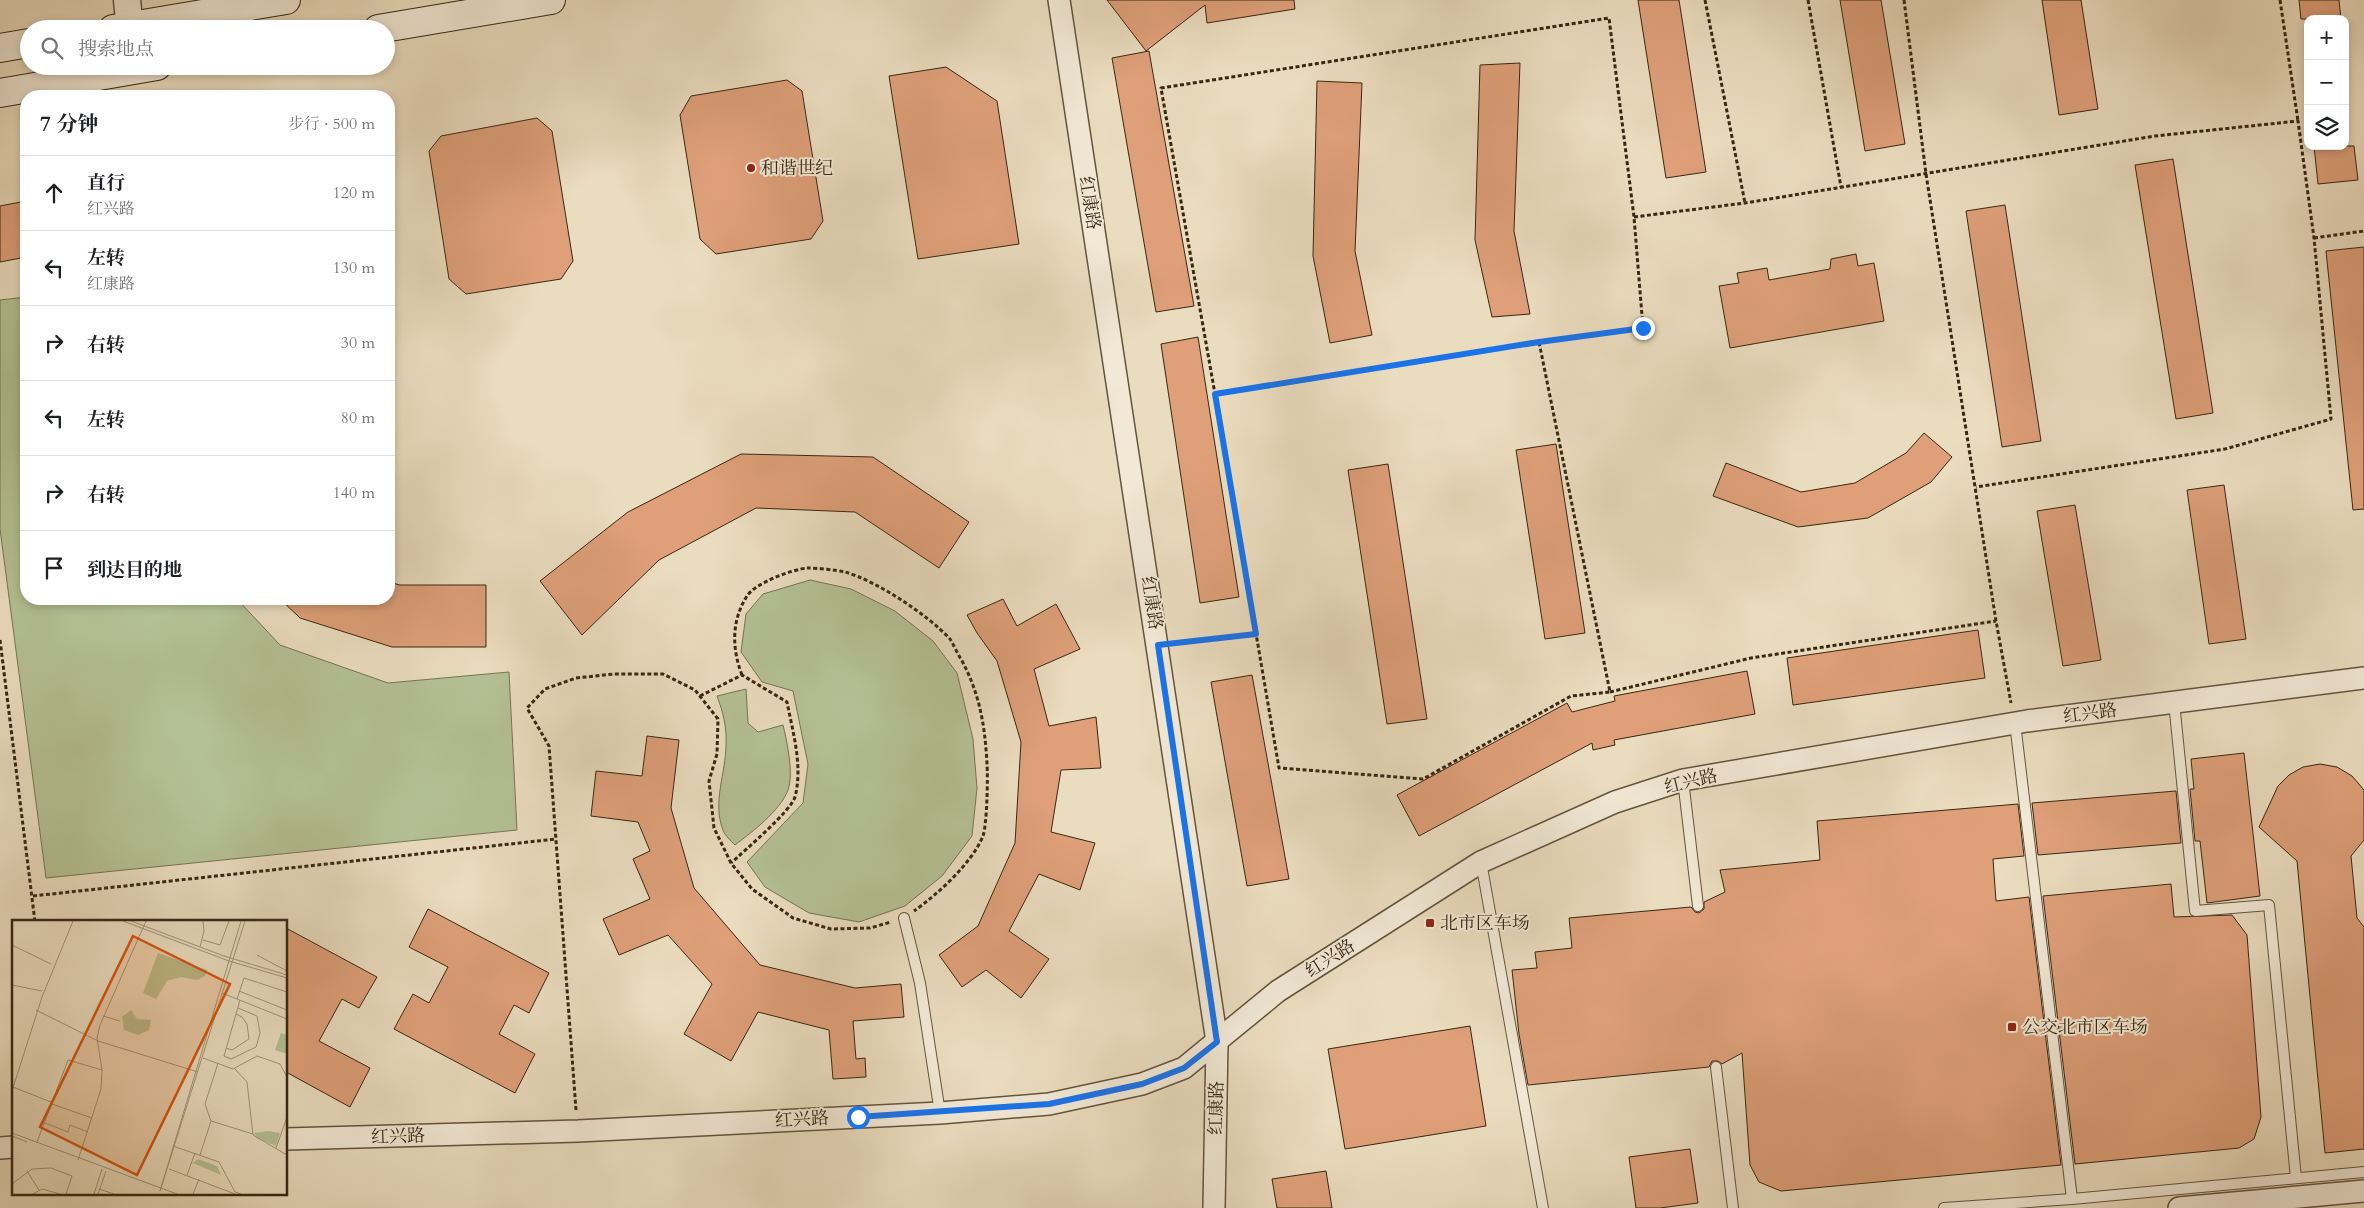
<!DOCTYPE html>
<html lang="zh">
<meta charset="utf-8">
<style>
:root{--surface:#fff;--page:#f2f2f2;--text:#202124;--muted:#757577;--line:#e0e0e0}
body{margin:0;font-family:Cardo,"Noto Serif SC",serif;background:var(--page);color:var(--text)}
.controls{position:absolute;right:15px;top:15px;display:grid;overflow:hidden;border-radius:10px;box-shadow:0 2px 8px #0003}
.controls button{width:45px;height:45px;display:grid;place-items:center;padding:0;border:0;border-bottom:1px solid var(--line);background:var(--surface);color:var(--text);font:25px sans-serif}
.stop{position:absolute;width:15px;height:15px;margin:-11px;border:4px solid #1a73e8;border-radius:50%;background:#fff}
.stop.end{background:#1a73e8;border-color:#fff;box-shadow:0 1px 5px #0008}
.list{margin:0;padding:0;list-style:none}
h2{display:flex;justify-content:space-between;align-items:center;height:65px;margin:0;padding:0 20px;font-size:21px}
h2 small{font-size:16px;font-weight:400;color:var(--muted)}
.list li{display:grid;grid-template-columns:32px 1fr auto;gap:15px;align-items:center;box-sizing:border-box;height:75px;padding:0 20px;border-top:1px solid var(--line)}
.list b{display:block;font-size:19px;white-space:nowrap}
.list p{margin:0;font-size:16px;white-space:nowrap;color:var(--muted)}
.list em{font-size:16px;font-style:normal;color:var(--muted)}
.icon{flex:none;width:28px;height:28px;fill:none;stroke:currentColor;stroke-width:2;stroke-linecap:round;stroke-linejoin:round}
.map{position:relative;flex:none;width:2364px;height:1208px;overflow:hidden}
.search{position:absolute;background:var(--surface);box-shadow:0 2px 8px #0003;left:20px;top:20px;width:375px;height:55px;display:flex;align-items:center;gap:12px;box-sizing:border-box;padding:0 18px;border-radius:28px;color:var(--muted);font-size:19px}
.panel{position:absolute;background:var(--surface);box-shadow:0 2px 8px #0003;left:20px;top:90px;width:375px;height:515px;border-radius:20px}
.map>svg:first-child{display:block}
.green{fill:#b4c194;stroke:#767454}
.building{fill:#de9f79;stroke:#372713}
.lines{fill:none;stroke-linecap:round;stroke-linejoin:round}
.service-casing{stroke:#64543e;stroke-width:12}
.minor-casing{stroke:#64543e;stroke-width:24}
.tertiary-casing{stroke:#64543e;stroke-width:29}
.secondary-casing{stroke:#372713;stroke-width:30}
.path{stroke:#372713;stroke-width:3;stroke-dasharray:4 2.5;stroke-linecap:butt}
.service{stroke:#f1e8d5;stroke-width:10}
.minor{stroke:#f1e8d5;stroke-width:21}
.tertiary{stroke:#f1e8d5;stroke-width:26}
.secondary{stroke:#f1e8d5;stroke-width:28}
.route{stroke:#1a73e8;stroke-width:6}
.poi-dot{fill:#8f2418;stroke:#f1e8d5;stroke-width:2}
.labels{text-anchor:middle;stroke-width:4;stroke-linejoin:round;paint-order:stroke}
.poi-label{font-size:18px;fill:#372713;stroke:#f1e8d5;text-anchor:start}
.street-label{font-size:18px;fill:#372713;stroke:#f1e8d5}
.inset-road{fill:none;stroke:#a2947a;stroke-width:1}
.view{fill:#d6540d;fill-opacity:0.15;stroke:#d6540d;stroke-width:2.5}
.inset-edge{fill:none;stroke:#372713;stroke-width:2.5}
</style>
<div class="map">
<svg width="2364" height="1208" viewBox="0 0 2364 1208">
<rect width="100%" height="100%" fill="#eadcbe"/>
<filter id="stains"><feTurbulence type="fractalNoise" baseFrequency=".004" numOctaves="4"/><feColorMatrix values="0 0 0 0 .2 0 0 0 0 .09 0 0 0 0 .02 0 0 0 .5 -.17"/></filter>
<radialGradient id="worn" r=".72"><stop offset=".6" stop-color="#630" stop-opacity="0"/><stop offset="1" stop-color="#630" stop-opacity=".3"/></radialGradient>
<g class="green">
<polygon points="26,297 26,599 237,599 280,645 388,683 509,672 517,830 46,878 0,529 0,300"/>
<polygon points="810,580 851,589 895,611 933,641 957,673 973,739 977,788 972,836 942,876 905,906 859,922 809,913 765,887 747,862 803,803 808,764 793,691 762,682 741,652 746,614 763,594"/>
<path d="M746,689L748,723L758,732L783,725C787,741 794,775 788,790C780,811 752,832 735,845C731,841 725,836 723,830C712,803 726,772 726,745C727,727 723,712 717,696Z"/>
</g>
<g class="building">
<polygon points="1107,0 1294,0 1295,9 1207,23 1205,5 1146,51"/>
<polygon points="1638,0 1679,0 1706,172 1666,178"/>
<polygon points="1840,0 1881,0 1905,144 1865,151"/>
<polygon points="2042,0 2081,0 2098,109 2059,115"/>
<polygon points="2299,0 2339,0 2341,19 2301,19"/>
<polygon points="1149,51 1194,306 1156,312 1112,58"/>
<polygon points="1520,63 1514,231 1530,314 1492,317 1475,240 1480,65"/>
<polygon points="946,67 997,101 1019,244 918,259 889,76"/>
<polygon points="787,80 802,91 823,221 811,239 716,254 700,239 680,115 691,96"/>
<polygon points="1317,81 1362,83 1355,251 1372,335 1330,343 1313,256"/>
<polygon points="537,118 552,131 573,261 561,279 466,294 449,279 429,151 441,136"/>
<polygon points="2314,146 2354,146 2358,180 2318,184"/>
<polygon points="2173,159 2213,413 2176,419 2135,165"/>
<polygon points="26,201 26,257 0,262 0,206"/>
<polygon points="2005,205 2041,441 2002,447 1966,211"/>
<polygon points="2364,247 2364,509 2353,510 2326,251"/>
<polygon points="1856,254 1858,266 1874,263 1884,321 1730,348 1719,286 1739,283 1737,273 1767,268 1769,280 1830,269 1831,259"/>
<polygon points="1198,337 1239,597 1200,603 1161,344"/>
<polygon points="1924,433 1952,457 1931,482 1868,518 1798,527 1713,496 1726,463 1801,492 1855,483 1906,453"/>
<polygon points="1556,444 1585,633 1545,639 1516,450"/>
<polygon points="741,454 873,457 969,522 939,568 855,512 756,508 659,560 582,635 540,581 628,512"/>
<polygon points="1388,464 1427,719 1387,724 1348,470"/>
<polygon points="2224,485 2246,639 2209,644 2187,490"/>
<polygon points="2075,505 2101,660 2063,666 2037,511"/>
<polygon points="389,582 400,585 486,585 486,647 392,647 300,618 280,599 389,599"/>
<polygon points="1003,599 1017,626 1056,604 1080,649 1034,669 1049,726 1096,717 1101,768 1061,770 1051,832 1095,843 1080,890 1039,874 1009,931 1049,959 1021,998 986,970 962,987 939,955 978,926 1015,843 1021,742 997,661 977,633 967,615"/>
<polygon points="1978,630 1985,678 1793,705 1787,658"/>
<polygon points="1747,671 1755,714 1614,740 1615,745 1593,750 1592,743 1419,836 1397,795 1567,703 1572,712 1615,701 1614,696"/>
<polygon points="1252,675 1289,879 1247,886 1211,682"/>
<polygon points="647,736 679,740 671,808 694,888 760,965 855,988 901,984 904,1017 853,1021 856,1059 865,1058 866,1077 833,1079 829,1030 758,1012 731,1061 684,1034 712,984 668,935 619,955 603,919 650,899 633,859 650,851 638,822 591,816 596,771 642,776"/>
<polygon points="2244,753 2260,896 2207,903 2200,841 2195,841 2190,789 2194,789 2191,759"/>
<polygon points="2320,764 2337,767 2352,776 2364,790 2364,840 2351,856 2357,918 2364,927 2364,1149 2325,1153 2297,861 2259,827 2278,786 2289,775 2303,767"/>
<polygon points="2176,791 2181,843 2038,855 2032,803"/>
<polygon points="2018,804 2024,856 1993,859 1996,901 2029,897 2061,1165 1781,1191 1759,1182 1750,1165 1742,1053 1722,1064 1718,1061 1712,1061 1709,1067 1528,1085 1519,1034 1512,970 1537,968 1535,952 1572,948 1569,918 1691,907 1695,912 1699,913 1704,909 1704,902 1725,892 1720,870 1820,860 1817,821"/>
<polygon points="2171,884 2174,917 2232,915 2247,935 2261,1117 2254,1139 2239,1148 2075,1164 2043,896"/>
<polygon points="428,909 549,973 529,1013 514,1005 499,1034 535,1054 515,1093 394,1029 413,994 429,1003 448,967 409,947"/>
<polygon points="286,928 377,977 359,1008 342,999 319,1041 370,1068 350,1107 286,1072"/>
<polygon points="1470,1026 1486,1126 1345,1149 1328,1049"/>
<polygon points="1690,1149 1698,1203 1660,1208 1636,1208 1629,1157"/>
<polygon points="1326,1171 1332,1208 1277,1208 1272,1179"/>
</g>
<g class="lines">
<g class="service-casing">
<g id="service">
<polyline points="2174,702 2195,911 2269,905 2296,1178"/>
<polyline points="2015,723 2072,1199"/>
<polyline points="1683,780 1698,906"/>
<polyline points="1481,862 1543,1208"/>
<polyline points="904,918 920,983 940,1113"/>
<polyline points="1716,1067 1733,1208"/>
<polyline points="1944,1208 2072,1199 2364,1172"/>
</g>
</g>
<g class="minor-casing">
<g id="minor">
<polyline points="1059,0 1217,1042 1214,1208"/>
<polyline points="286,1139 578,1131 940,1113 1049,1104 1142,1084 1184,1068 1278,991 1481,862 1615,802 1683,780 2027,721 2364,678"/>
<polyline points="0,1148 14,1147"/>
<polyline points="2179,1208 2364,1191"/>
</g>
</g>
<g class="tertiary-casing">
<polyline id="tertiary" points="127,0 130,29"/>
</g>
<g class="secondary-casing">
<g id="secondary">
<polyline points="113,29 286,0"/>
<polyline points="378,29 551,0"/>
<polyline points="0,48 29,43"/>
<polyline points="0,93 157,66"/>
</g>
</g>
<g class="path">
<polyline points="1705,0 1745,203"/>
<polyline points="1808,0 1841,187"/>
<polyline points="1904,0 1926,174 1996,621 2011,703"/>
<polyline points="2280,0 2298,121"/>
<polyline points="1634,217 1745,203 2155,136 2298,121 2314,238 2331,419 2225,449 1976,487"/>
<polyline points="2314,238 2364,231"/>
<polyline points="1215,394 1279,768 1423,779 1571,696 1610,692 1539,342 1643,328 1634,217 1609,18 1161,88 1215,394 1539,342"/>
<polyline points="0,640 35,922"/>
<polyline points="1177,643 1256,634"/>
<path d="M742,675C732,649 731,621 747,596C755,583 793,569 808,568C818,568 835,570 845,572C877,581 928,615 950,639C954,645 957,653 961,659C980,694 985,726 987,764C988,778 987,824 983,836C972,863 938,894 914,911"/>
<polyline points="1610,692 1751,658 1996,621"/>
<path d="M700,696L742,675L787,702C793,733 803,766 795,797C791,811 743,852 731,863"/>
<polyline points="33,896 556,839"/>
<polyline points="576,1110 549,746 527,708 545,689 576,678 614,674 663,674 695,690 718,719 717,754 709,781 714,828 731,863 752,889 793,918 831,929 870,928 891,922"/>
</g>
<use href="#service" class="service"/>
<use href="#minor" class="minor"/>
<use href="#tertiary" class="tertiary"/>
<use href="#secondary" class="secondary"/>
</g>
<g class="lines">
<polyline class="route" points="858,1117 1049,1104 1142,1084 1184,1068 1217,1042 1158,645 1256,634 1215,394 1539,342 1643,328"/>
</g>
<g class="poi-dot">
<circle cx="751" cy="168" r="5"/>
<rect x="1425" y="918" width="10" height="10" rx="2.5"/>
<rect x="2007" y="1022" width="10" height="10" rx="2.5"/>
</g>
<g class="labels">
<g class="poi-label">
<text x="761" y="174">和谐世纪</text>
<text x="1440" y="929">北市区车场</text>
<text x="2022" y="1033">公交北市区车场</text>
</g>
<g class="street-label">
<text transform="translate(1090 203) rotate(81)" y="6">红康路</text>
<text transform="translate(1152 603) rotate(81)" y="6">红康路</text>
<text transform="translate(2090 713) rotate(-7)" y="6">红兴路</text>
<text transform="translate(1691 781) rotate(-13)" y="6">红兴路</text>
<text transform="translate(1330 958) rotate(-32)" y="6">红兴路</text>
<text transform="translate(1216 1108) rotate(-89)" y="6">红康路</text>
<text transform="translate(802 1119) rotate(-3)" y="6">红兴路</text>
<text transform="translate(398 1136) rotate(-2)" y="6">红兴路</text>
</g>
</g>
<g transform="translate(12 920)">
<rect width="275" height="275" fill="#eadcbe"/>
<path d="M146,33L195,50L193,56L185,60L169,57L155,61L144,79L131,73ZM119,90L125,99L139,100L137,110L126,115L112,110L110,97ZM269,113L275,115V134L263,130ZM256,211L268,213L264,226L245,218L242,213ZM186,239L205,246L209,255L181,243Z" fill="#b4c194"/>
<path class="inset-road" d="M111,1L217,41L275,58M119,1L212,36L275,55M191,20L208,25L217,1M0,25L39,44M188,27L192,11L191,1M245,35L275,51M0,65L30,71M227,71L275,90M210,73L275,99M225,79L232,58L275,72M226,88L245,96L248,113L244,127L219,139L212,136L228,80M24,90L86,121L186,152M91,96L108,101M214,128L220,130L237,119L235,104L230,97L224,94M191,138L221,149L245,136L268,144L275,157M222,148L235,162L241,215L275,235M1,167L39,182M0,171L30,77L61,1M40,184L80,198M199,201L241,214M33,203L56,212L58,205L76,212M0,213L165,274M0,216L15,222M25,222L56,140L90,150M161,226L207,242L223,272L229,274M264,228L275,197M188,235L199,201L193,184L206,143M66,240L89,169L90,150L85,118L88,105L134,1M157,249L223,274M15,251L27,270M175,255L183,233M0,264L20,249L39,248L60,256L54,274M87,269L102,274M148,271L233,1M148,271L229,1M21,274L30,269L48,274M82,274L90,249M86,274L94,251M181,274L187,259"/>
<path class="view" d="M121,16L218,64L125,255L28,207Z"/>
<rect width="275" height="275" class="inset-edge"/>
</g>
<rect width="100%" height="100%" filter="url(#stains)"/>
<rect width="100%" height="100%" fill="url(#worn)"/>
</svg>
<div class="controls">
<button>+</button>
<button>−</button>
<button><svg class="icon" aria-label="layers" viewBox="0 0 24 24"><path d="M12 4l9 5-9 5-9-5zM3 14l9 5 9-5"/></svg></button>
</div>
<div class="stop" style="left:858px;top:1117px"></div>
<div class="stop end" style="left:1643px;top:328px"></div>
<div class="search"><svg class="icon" aria-label="search" viewBox="0 0 24 24"><circle cx="10" cy="10" r="6"/><path d="M15 15l6 6"/></svg>搜索地点</div>
<section class="panel">
<h2>7 分钟<small>步行 · 500 m</small></h2>
<ul class="list">
<li><svg class="icon" aria-label="ahead" viewBox="0 0 24 24"><path d="M12 20V5M6 11l6-6 6 6"/></svg><div><b>直行</b><p>红兴路</p></div><em>120 m</em></li>
<li><svg class="icon" aria-label="left" viewBox="0 0 24 24"><path d="M17 20v-9H6M10 6l-5 5 5 5"/></svg><div><b>左转</b><p>红康路</p></div><em>130 m</em></li>
<li><svg class="icon" aria-label="right" viewBox="0 0 24 24"><path d="M7 20v-9h11M14 6l5 5-5 5"/></svg><div><b>右转</b></div><em>30 m</em></li>
<li><svg class="icon" aria-label="left" viewBox="0 0 24 24"><path d="M17 20v-9H6M10 6l-5 5 5 5"/></svg><div><b>左转</b></div><em>80 m</em></li>
<li><svg class="icon" aria-label="right" viewBox="0 0 24 24"><path d="M7 20v-9h11M14 6l5 5-5 5"/></svg><div><b>右转</b></div><em>140 m</em></li>
<li><svg class="icon" aria-label="arrive" viewBox="0 0 24 24"><path d="M6 21V4h12l-3 4 3 4H6"/></svg><div><b>到达目的地</b></div></li>
</ul>
</section>
</div>
